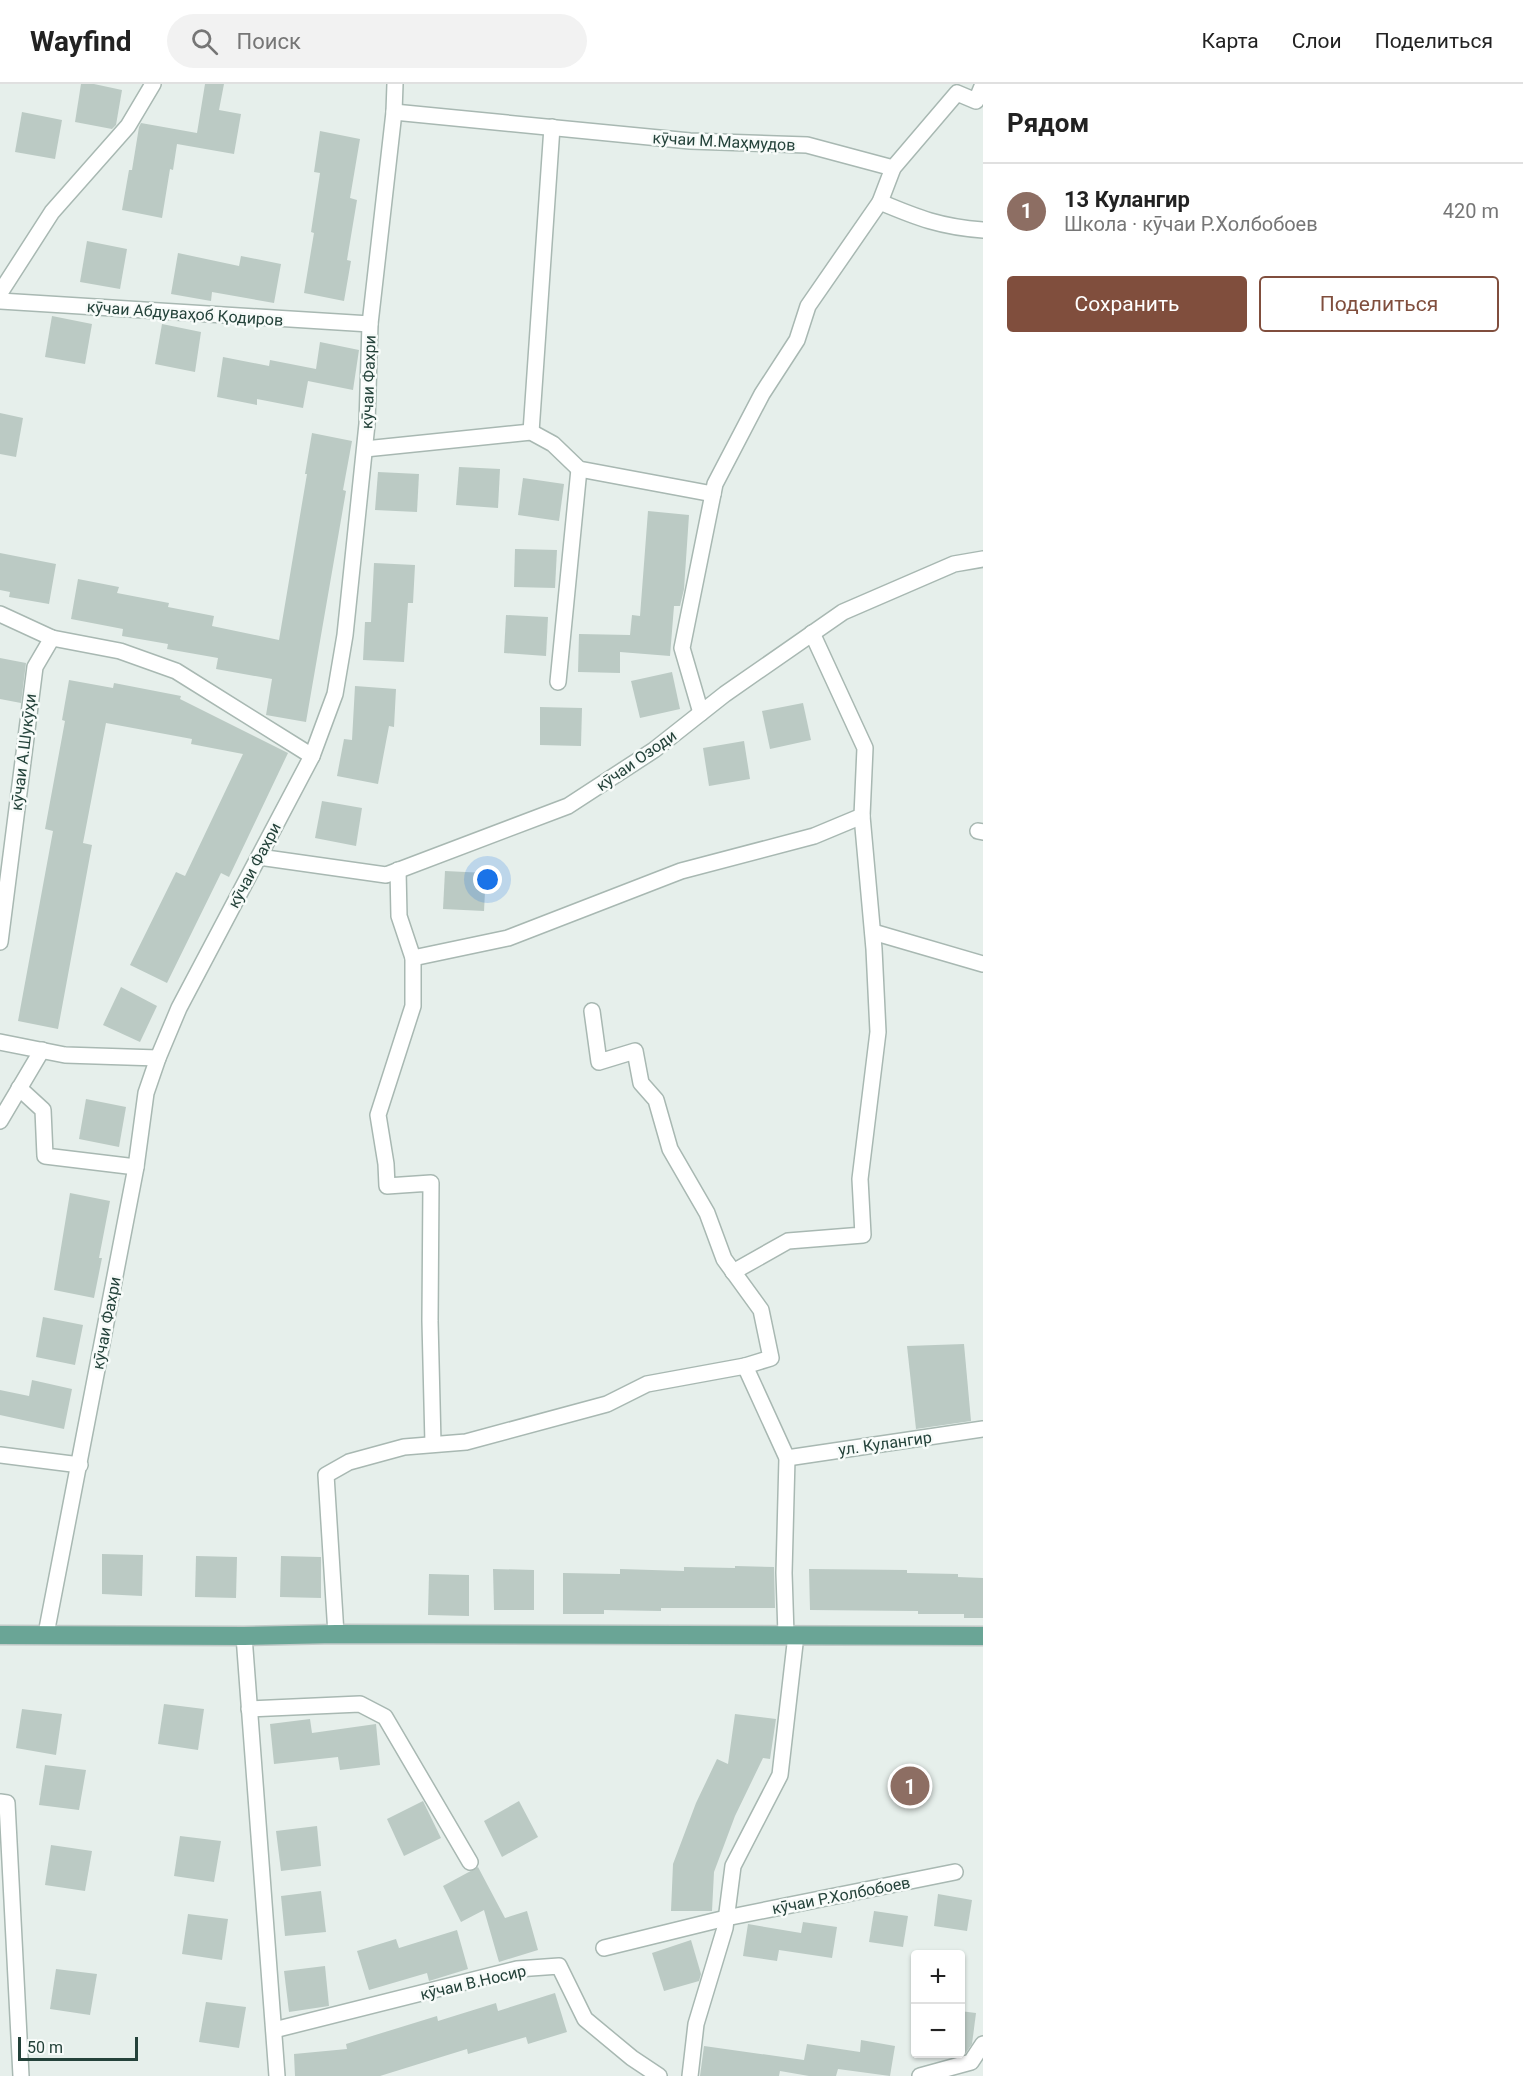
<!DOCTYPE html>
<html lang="ru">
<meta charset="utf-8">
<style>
:root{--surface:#fff;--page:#f2f2f2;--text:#222;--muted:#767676;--line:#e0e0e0;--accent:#804e3d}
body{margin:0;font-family:Roboto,sans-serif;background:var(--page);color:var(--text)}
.controls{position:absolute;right:18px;bottom:18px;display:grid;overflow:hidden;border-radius:6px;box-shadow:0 2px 4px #0004}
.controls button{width:54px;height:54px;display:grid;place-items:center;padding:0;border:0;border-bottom:2px solid var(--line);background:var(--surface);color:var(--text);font:30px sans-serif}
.scale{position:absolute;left:18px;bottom:15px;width:120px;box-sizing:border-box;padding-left:6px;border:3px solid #24423a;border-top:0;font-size:16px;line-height:21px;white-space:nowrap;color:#24423a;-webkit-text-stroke:4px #f7fbf9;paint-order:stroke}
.you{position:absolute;left:488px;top:796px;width:21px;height:21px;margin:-15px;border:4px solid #fff;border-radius:50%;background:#1a73e8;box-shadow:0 0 0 9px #1a73e833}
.badge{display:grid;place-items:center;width:39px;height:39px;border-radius:50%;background:var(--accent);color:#fff;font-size:20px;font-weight:700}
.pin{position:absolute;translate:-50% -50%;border:3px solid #fff;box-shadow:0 2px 6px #0006}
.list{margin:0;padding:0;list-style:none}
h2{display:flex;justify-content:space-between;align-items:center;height:78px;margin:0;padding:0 24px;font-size:26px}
h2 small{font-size:20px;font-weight:400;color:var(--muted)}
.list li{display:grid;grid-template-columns:39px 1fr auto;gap:18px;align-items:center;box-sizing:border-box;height:96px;padding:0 24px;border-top:2px solid var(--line)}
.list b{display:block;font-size:22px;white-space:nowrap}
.list p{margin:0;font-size:20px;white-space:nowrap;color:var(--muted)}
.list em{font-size:20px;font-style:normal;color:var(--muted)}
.actions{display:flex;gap:12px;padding:18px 24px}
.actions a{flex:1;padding:14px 0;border:2px solid var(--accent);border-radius:6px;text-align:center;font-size:21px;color:var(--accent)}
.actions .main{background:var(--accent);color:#fff}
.icon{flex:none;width:33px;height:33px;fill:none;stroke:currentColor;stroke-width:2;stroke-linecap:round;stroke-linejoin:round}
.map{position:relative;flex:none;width:983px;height:1992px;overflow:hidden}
header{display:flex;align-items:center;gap:36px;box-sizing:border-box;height:84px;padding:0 30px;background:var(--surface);border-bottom:2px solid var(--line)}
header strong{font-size:28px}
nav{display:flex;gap:33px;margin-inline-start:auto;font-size:21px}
.search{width:420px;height:54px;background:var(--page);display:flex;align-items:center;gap:15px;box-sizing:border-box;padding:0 21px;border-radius:33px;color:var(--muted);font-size:22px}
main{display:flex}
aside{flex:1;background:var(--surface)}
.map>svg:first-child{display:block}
.building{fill:#bbcac4}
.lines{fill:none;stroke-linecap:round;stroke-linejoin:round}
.minor-casing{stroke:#a8b8b2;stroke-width:18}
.major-casing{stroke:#c2cac8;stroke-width:21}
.minor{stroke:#fff;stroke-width:15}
.major{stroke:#6aa596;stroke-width:18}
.labels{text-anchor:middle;stroke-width:5;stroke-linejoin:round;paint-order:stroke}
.street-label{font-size:16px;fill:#24423a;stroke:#f7fbf9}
</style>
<header>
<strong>Wayfind</strong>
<div class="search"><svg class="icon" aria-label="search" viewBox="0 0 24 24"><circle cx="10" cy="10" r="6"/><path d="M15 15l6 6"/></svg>Поиск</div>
<nav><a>Карта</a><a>Слои</a><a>Поделиться</a></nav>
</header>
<main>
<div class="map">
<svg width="983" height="1992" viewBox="0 0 983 1992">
<rect width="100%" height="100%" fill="#e6efeb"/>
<g class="building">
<polygon points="81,0 94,0 122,6 116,41 112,45 75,38"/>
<polygon points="205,0 224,0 219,26 241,30 234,70 177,60 173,86 170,85 162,134 122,126 129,86 132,86 139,43 141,39 197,49"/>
<polygon points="22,28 62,36 55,75 15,68"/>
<polygon points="320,47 360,55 350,114 357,116 347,176 351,177 344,217 304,209 314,149 311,148 320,89 314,88"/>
<polygon points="87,157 127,165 120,205 80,198"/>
<polygon points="178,169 239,182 241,172 281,180 274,219 212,208 211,217 171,210"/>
<polygon points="52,232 92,240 85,280 45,273"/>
<polygon points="162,240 201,248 195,288 155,280"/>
<polygon points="320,258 359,266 353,306 308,297 303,324 257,315 257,321 217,313 223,273 269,282 270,276 316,285"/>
<polygon points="0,329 23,334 16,373 0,370"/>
<polygon points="312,349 352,357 343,406 346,407 306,638 266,631 272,595 216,585 218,574 167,565 168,560 122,552 123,545 71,535 78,495 119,503 117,509 169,519 168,523 214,532 212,542 279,556 307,390 305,390"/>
<polygon points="459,383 500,385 498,424 456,421"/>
<polygon points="378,388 419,390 417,428 375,426"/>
<polygon points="523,394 564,400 559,437 518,431"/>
<polygon points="648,427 689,431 684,505 680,522 674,522 670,572 620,568 620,589 578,588 579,550 630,551 632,531 640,532"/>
<polygon points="515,465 557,466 555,504 514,503"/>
<polygon points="0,469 56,480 49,520 9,513 10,508 0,506"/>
<polygon points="374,479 415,481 413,519 408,519 404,578 363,576 365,538 371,538"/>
<polygon points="506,531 548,533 546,572 504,569"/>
<polygon points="0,574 26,579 21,619 0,615"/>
<polygon points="672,588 680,625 640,634 631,597"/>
<polygon points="69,596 113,604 114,599 181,612 180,615 288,669 229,793 221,789 167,899 130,881 176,788 185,792 243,670 191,660 192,655 106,639 83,759 92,761 58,945 18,937 53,747 45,745 65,637 62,636"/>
<polygon points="355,602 396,605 394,643 389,642 378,700 337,692 344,655 352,656"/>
<polygon points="803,619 811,656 770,665 762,627"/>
<polygon points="540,623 582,624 581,662 540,661"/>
<polygon points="744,657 750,695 709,702 703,664"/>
<polygon points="322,717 362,724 356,762 315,754"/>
<polygon points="445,787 486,789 484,827 443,825"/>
<polygon points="121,903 157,922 140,958 103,941"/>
<polygon points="86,1015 126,1023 119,1063 79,1055"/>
<polygon points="70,1109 110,1117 99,1174 102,1174 94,1214 54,1206"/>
<polygon points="43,1233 83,1241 75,1281 36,1273"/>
<polygon points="964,1260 971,1337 916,1345 907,1262"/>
<polygon points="32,1296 72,1305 64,1345 0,1331 0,1306 29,1312"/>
<polygon points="102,1470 143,1471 142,1512 102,1510"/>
<polygon points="196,1472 237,1473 236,1514 195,1513"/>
<polygon points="281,1472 321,1473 321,1514 280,1513"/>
<polygon points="735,1482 774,1483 775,1524 661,1524 661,1527 604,1526 604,1530 563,1530 563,1489 620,1490 620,1485 684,1487 684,1483 735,1484"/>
<polygon points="493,1485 534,1486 534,1526 494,1526"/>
<polygon points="809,1485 907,1486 907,1489 958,1490 958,1493 983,1494 983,1534 964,1534 964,1530 918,1530 918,1527 810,1526"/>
<polygon points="429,1490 469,1491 469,1532 428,1531"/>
<polygon points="164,1620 204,1625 198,1666 158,1660"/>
<polygon points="22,1625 62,1630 56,1671 16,1664"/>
<polygon points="735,1630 776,1635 770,1675 763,1674 735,1732 714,1788 712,1827 671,1827 673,1780 696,1719 717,1675 728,1680"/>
<polygon points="310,1635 312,1649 376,1640 380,1681 340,1686 338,1673 274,1680 270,1640"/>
<polygon points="45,1681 86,1686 79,1726 39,1721"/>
<polygon points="423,1717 441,1754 404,1772 387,1735"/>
<polygon points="519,1717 538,1753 502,1773 484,1737"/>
<polygon points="317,1742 321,1782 281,1787 276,1747"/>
<polygon points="180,1752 221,1757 214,1798 174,1792"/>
<polygon points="51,1761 92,1767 85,1807 45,1801"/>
<polygon points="478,1783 505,1834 527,1827 538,1866 499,1878 484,1826 461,1838 443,1802"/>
<polygon points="321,1807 326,1848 285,1852 281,1812"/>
<polygon points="938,1810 972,1816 967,1847 934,1842"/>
<polygon points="874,1827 908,1832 903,1863 869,1858"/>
<polygon points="188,1830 228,1835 222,1876 182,1870"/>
<polygon points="803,1838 837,1843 832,1874 779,1866 777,1877 743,1872 748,1840 801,1849"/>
<polygon points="457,1846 468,1885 429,1897 427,1889 369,1906 357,1867 396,1855 399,1864"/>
<polygon points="691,1856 701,1890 699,1897 664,1907 652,1869"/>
<polygon points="325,1882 329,1922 289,1928 284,1887"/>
<polygon points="56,1885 97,1890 90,1931 50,1925"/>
<polygon points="555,1909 567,1948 528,1960 526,1953 468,1970 467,1965 380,1992 295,1992 294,1970 347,1965 346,1960 437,1932 438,1937 496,1919 498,1927"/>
<polygon points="206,1918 246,1923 239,1964 199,1958"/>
<polygon points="960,1927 976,1929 972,1960 965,1970 960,1971"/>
<polygon points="861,1956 895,1962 890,1992 838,1985 836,1992 809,1992 780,1987 779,1992 700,1992 704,1962 804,1976 807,1960 860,1968"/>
</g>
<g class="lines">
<g class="minor-casing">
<g id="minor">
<polyline points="394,28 690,57 807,61 893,84"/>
<path d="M880,118C918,134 941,143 983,146"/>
<polyline points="0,209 52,128 128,42 153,0"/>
<polyline points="0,217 370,240"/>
<polyline points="531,348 552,43"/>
<polyline points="365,365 531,348 553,360 579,385 713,410"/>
<polyline points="0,530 52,554 120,567 176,587 312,672"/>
<polyline points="558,598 579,385"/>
<polyline points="701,629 682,564 715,400 762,310 797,256 808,222 880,118 893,84 957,9 976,17 983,0"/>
<polyline points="978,747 983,748"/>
<polyline points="259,773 386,791 568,722 654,666 725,610 843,528 954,480 983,475"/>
<polyline points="398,786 399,832 413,874 413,922 378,1031 386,1080 387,1102 431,1099 430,1237 433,1360"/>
<polyline points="873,848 983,880"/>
<polyline points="0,858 35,583 52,554"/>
<polyline points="413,874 508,854 681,787 814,752 862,732"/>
<polyline points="592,927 599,978 635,967 641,999 656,1016 670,1065 707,1129 724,1175 761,1226 771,1274 745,1282"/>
<polyline points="0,958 65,971 158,974"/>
<polyline points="19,1004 43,1026 45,1072 136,1083"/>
<polyline points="0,1037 42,966"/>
<polyline points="733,1188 788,1157 863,1151 860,1095 878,948 874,865 862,732 865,664 812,549"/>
<polyline points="0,1371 80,1381"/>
<polyline points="787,1374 983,1345"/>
<polyline points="46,1550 136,1083 146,1009 158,974 179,924 312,672 335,610 345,551 367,340 370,240 394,28 395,0"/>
<polyline points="336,1550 326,1391 349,1378 404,1363 466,1358 607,1320 647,1300 745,1282 787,1374 784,1489 786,1551"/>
<polyline points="244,1552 277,1992"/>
<polyline points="249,1625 360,1620 385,1633 470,1778"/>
<polyline points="0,1718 7,1719 21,1992"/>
<polyline points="604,1864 726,1834 955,1788"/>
<polyline points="274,1946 517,1885 559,1882 585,1935 632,1974 659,1992"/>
<polyline points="690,1992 696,1940 725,1844 733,1782 780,1691 796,1551"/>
<polyline points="920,1992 971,1978 983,1960"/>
</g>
</g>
<g class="major-casing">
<polyline id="major" points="0,1551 244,1552 336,1550 983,1552"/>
</g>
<use href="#minor" class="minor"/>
<use href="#major" class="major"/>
</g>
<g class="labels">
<g class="street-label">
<text transform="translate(724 57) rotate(3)" y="6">кӯчаи М.Маҳмудов</text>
<text transform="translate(185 229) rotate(4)" y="6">кӯчаи Абдуваҳоб Қодиров</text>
<text transform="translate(368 298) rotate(-88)" y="6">кӯчаи Фахри</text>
<text transform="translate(23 668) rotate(-83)" y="6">кӯчаи А.Шукӯҳи</text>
<text transform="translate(636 676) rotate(-35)" y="6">кӯчаи Озоди</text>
<text transform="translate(254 781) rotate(-62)" y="6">кӯчаи Фахри</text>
<text transform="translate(106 1239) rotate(-79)" y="6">кӯчаи Фахри</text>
<text transform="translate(885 1359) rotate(-8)" y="6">ул. Кулангир</text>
<text transform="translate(841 1811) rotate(-11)" y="6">кӯчаи Р.Холбобоев</text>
<text transform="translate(473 1898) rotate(-13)" y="6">кӯчаи В.Носир</text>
</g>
</g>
</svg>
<div class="controls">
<button>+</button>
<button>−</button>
</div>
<div class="scale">50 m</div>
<div class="you"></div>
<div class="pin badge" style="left:910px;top:1702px;background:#8d6e63">1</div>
</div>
<aside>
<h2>Рядом<small></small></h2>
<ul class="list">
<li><span class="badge" style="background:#8d6e63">1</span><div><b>13 Кулангир</b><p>Школа · кӯчаи Р.Холбобоев</p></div><em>420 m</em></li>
</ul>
<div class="actions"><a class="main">Сохранить</a><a>Поделиться</a></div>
</aside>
</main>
